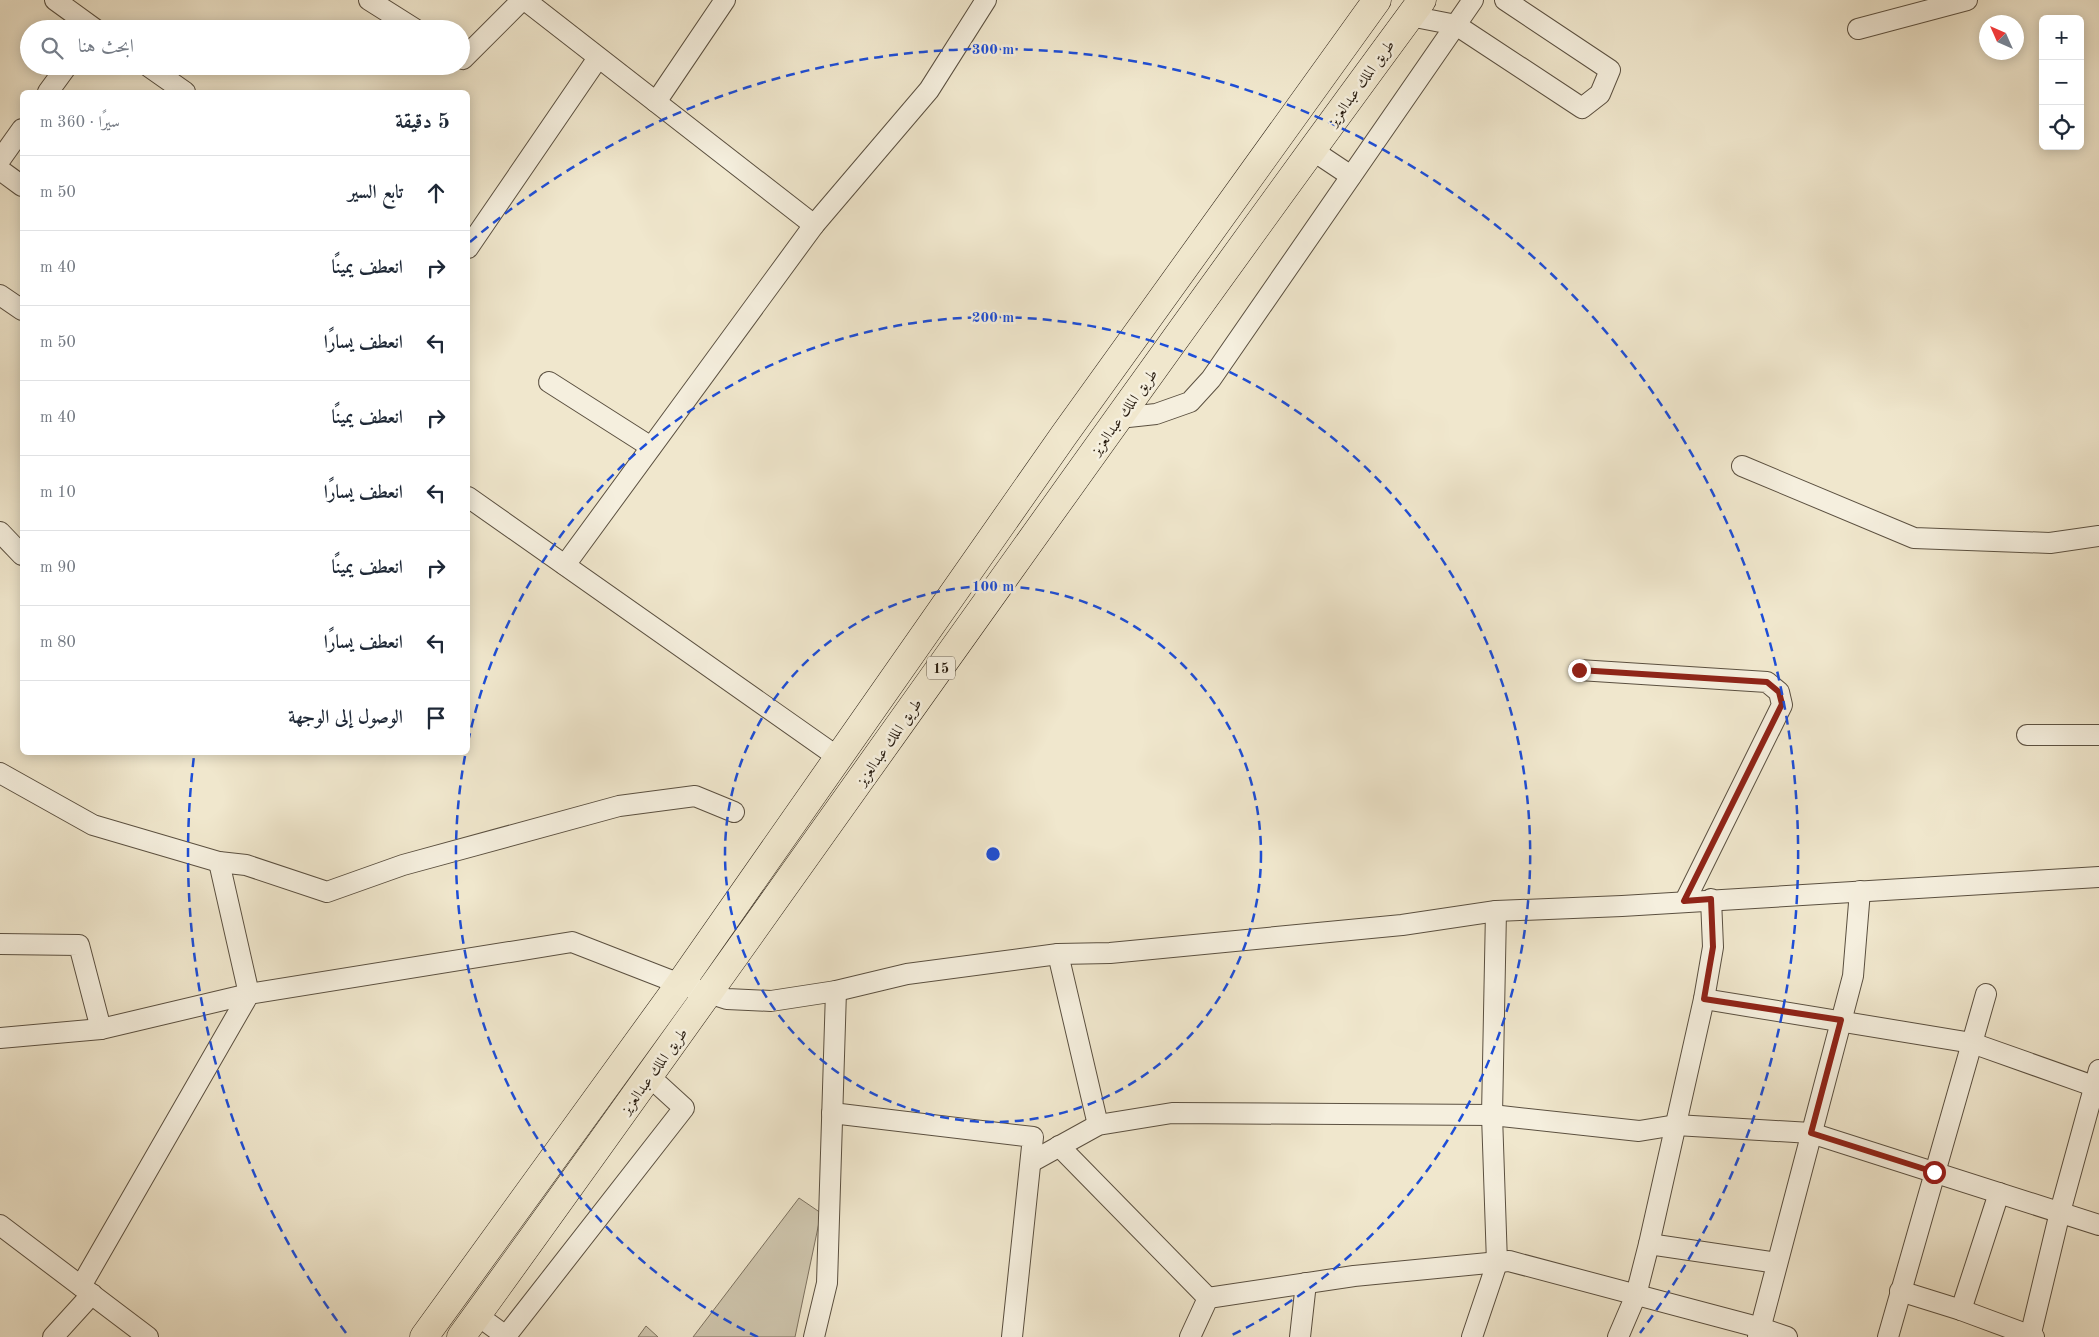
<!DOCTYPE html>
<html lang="ar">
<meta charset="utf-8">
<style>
:root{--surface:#fff;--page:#f6f6f7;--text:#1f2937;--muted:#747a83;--line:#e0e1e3}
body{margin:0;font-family:"Old Standard TT",Amiri,serif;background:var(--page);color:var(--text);direction:rtl}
.controls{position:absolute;right:15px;top:15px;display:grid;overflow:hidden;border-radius:8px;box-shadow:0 2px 12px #0003}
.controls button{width:45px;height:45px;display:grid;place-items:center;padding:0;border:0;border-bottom:1px solid var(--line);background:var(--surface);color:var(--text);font:25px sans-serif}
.compass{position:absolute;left:1979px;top:15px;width:45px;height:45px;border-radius:50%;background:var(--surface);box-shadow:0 2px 12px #0003;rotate:315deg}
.stop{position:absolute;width:15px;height:15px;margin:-11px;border:4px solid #8f2418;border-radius:50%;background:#fff}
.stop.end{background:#8f2418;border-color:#fff;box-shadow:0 1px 5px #0008}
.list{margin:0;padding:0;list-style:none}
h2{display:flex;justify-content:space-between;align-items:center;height:65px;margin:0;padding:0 20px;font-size:21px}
h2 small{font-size:16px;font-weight:400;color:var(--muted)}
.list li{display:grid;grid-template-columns:32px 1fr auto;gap:15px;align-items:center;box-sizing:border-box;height:75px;padding:0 20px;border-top:1px solid var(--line)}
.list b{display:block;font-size:19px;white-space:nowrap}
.list em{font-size:16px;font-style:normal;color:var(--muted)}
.icon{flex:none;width:28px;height:28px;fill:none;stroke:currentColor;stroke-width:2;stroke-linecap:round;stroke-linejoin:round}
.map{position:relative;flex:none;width:2099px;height:1337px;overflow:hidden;direction:ltr}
.search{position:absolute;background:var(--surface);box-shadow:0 2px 12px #0003;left:20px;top:20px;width:450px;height:55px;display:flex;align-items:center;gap:12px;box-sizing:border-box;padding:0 18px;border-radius:28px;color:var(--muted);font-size:19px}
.panel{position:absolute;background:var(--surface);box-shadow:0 2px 12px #0003;left:20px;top:90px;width:450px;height:665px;border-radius:8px;direction:rtl}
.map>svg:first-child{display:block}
.green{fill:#cec5ad;stroke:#7c715f}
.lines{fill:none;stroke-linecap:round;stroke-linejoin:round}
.minor-casing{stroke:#5b5040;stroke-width:22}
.highway-casing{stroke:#291d11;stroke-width:29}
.minor{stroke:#f5efde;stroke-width:20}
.highway{stroke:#f0e7cd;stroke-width:28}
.route{stroke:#8f2418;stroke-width:6}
.ring{fill:none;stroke:#1d4ed8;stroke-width:2.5;stroke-dasharray:9 6}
.labels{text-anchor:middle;stroke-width:5;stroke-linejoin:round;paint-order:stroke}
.shield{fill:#f5efde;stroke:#665c4e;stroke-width:1}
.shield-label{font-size:14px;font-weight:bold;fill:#291d11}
.street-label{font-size:15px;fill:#291d11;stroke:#f5efde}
.centre{fill:#1d4ed8;stroke:#f5efde;stroke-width:2.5}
.ring-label{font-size:15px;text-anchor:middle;font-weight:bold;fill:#1d4ed8;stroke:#f5efde;stroke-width:5;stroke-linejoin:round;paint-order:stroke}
</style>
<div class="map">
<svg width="2099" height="1337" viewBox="0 0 2099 1337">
<rect width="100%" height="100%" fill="#f0e7cd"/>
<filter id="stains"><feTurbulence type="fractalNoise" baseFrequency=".004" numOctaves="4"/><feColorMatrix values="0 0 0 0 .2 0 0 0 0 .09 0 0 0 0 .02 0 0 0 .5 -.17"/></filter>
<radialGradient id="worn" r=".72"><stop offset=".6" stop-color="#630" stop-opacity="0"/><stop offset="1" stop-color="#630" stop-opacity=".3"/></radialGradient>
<g class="green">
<polygon points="799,1198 821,1213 795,1337 693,1337"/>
<polygon points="646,1326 658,1337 638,1337"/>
</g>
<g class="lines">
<g class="minor-casing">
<g id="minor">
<polyline points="55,0 95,29"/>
<polyline points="369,0 415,29"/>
<polyline points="525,0 814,225 565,565"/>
<polyline points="1410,16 1456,25 1582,108 1600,94 1610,70 1505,0"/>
<polyline points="1858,29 1967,0"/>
<polyline points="461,58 463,59 522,0"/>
<polyline points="148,66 185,92"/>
<polyline points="48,92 67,66"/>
<polyline points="656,102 725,0"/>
<polyline points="1312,150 1351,176"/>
<polyline points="0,160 22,129"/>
<polyline points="0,170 22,186"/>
<polyline points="814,225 929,90 986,0"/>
<polyline points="468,248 598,58"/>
<polyline points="0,295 22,310"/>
<polyline points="549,382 651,447"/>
<polyline points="1119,418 1156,414 1190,402 1211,379 1473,0"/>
<polyline points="1742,466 1914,538 2050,543 2099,536"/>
<polyline points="468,497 839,758"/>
<polyline points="0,532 22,555"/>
<polyline points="1579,670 1767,682 1779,692 1782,705 1685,901"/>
<polyline points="2027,735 2099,735"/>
<polyline points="0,773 93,825 219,862 246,865 327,892 403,865 619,806 695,796 734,812"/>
<polyline points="0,944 79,945 101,1029"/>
<polyline points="1058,954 1098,1125"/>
<polyline points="1704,999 1972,1043 2099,1088"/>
<polyline points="0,1038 101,1029 249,994 572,942 680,984 727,999 771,1001 836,991 907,974 1058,954 1110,953 1402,925 1496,911 1622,906 2099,877"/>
<polyline points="832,1113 1033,1137 1012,1337"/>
<polyline points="1059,1146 1208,1298"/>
<polyline points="1031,1162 1098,1125 1172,1113 1492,1115 1639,1131 1676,1125 1811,1133 2099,1225"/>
<polyline points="0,1225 148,1337"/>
<polyline points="1649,1244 1777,1263"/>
<polyline points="81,1286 249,994 219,862"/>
<polyline points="1900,1291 1961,1310 2034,1337"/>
<polyline points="1961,1310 1999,1193"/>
<polyline points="477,1315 507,1337"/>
<polyline points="506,1336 684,1108 650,1077"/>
<polyline points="53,1337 92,1294"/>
<polyline points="814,1337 827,1283 836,991"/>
<polyline points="1190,1337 1208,1298 1354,1276 1509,1261 1761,1328 1787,1337"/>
<polyline points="1300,1337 1306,1283"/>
<polyline points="1472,1337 1497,1263 1492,1115 1496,911"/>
<polyline points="1618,1337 1636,1295 1649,1244 1704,999 1713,947 1711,899"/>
<polyline points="1758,1337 1853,976 1860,891"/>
<polyline points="1888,1337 1986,994"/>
<polyline points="2030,1337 2060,1212 2099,1070"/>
</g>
</g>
<g class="highway-casing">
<g id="highway">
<polyline points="424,1337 680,984 1064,435 1377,0"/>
<path d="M461,1337C783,893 1096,442 1422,0"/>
</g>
</g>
<use href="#minor" class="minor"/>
<use href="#highway" class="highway"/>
</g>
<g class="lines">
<polyline class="route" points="1579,670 1767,682 1779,692 1782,704 1684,901 1711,899 1713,947 1704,999 1841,1020 1811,1133 1934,1172"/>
</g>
<g class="ring">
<circle cx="993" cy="854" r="268"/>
<path d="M758 1337A537 537 0 0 1 465 756M468 742A537 537 0 1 1 1228 1337"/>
<path d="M346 1333A805 805 0 0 1 194 756M470 242A805 805 0 0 1 1640 1333"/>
</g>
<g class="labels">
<rect class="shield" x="927" y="656.5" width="28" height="23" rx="4"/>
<g class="shield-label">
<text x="941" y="673">15</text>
</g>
<g class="street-label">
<text transform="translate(1361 83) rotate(-54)" y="5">طريق الملك عبدالعزيز</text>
<text transform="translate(1124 412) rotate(-54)" y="5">طريق الملك عبدالعزيز</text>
<text transform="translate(889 742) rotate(-55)" y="5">طريق الملك عبدالعزيز</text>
<text transform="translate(654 1071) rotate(-54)" y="5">طريق الملك عبدالعزيز</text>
</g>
</g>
<circle cx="993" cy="854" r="8" class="centre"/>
<g class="ring-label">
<text x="993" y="54">300 m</text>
<text x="993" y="322">200 m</text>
<text x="993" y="591">100 m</text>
</g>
<rect width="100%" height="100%" filter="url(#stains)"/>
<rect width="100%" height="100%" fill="url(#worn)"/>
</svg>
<div class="controls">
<button>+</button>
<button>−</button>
<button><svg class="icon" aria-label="locate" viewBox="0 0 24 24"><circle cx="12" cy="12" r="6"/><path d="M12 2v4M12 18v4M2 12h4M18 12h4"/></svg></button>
</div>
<svg class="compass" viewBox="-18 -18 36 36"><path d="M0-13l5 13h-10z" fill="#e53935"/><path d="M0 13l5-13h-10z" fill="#747a83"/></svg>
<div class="stop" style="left:1934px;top:1172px"></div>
<div class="stop end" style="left:1579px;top:670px"></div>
<div class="search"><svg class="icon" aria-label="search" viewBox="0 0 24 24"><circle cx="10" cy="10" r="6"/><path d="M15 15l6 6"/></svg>ابحث هنا</div>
<section class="panel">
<h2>5 دقيقة<small>سيرًا · 360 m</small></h2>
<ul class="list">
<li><svg class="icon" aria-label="ahead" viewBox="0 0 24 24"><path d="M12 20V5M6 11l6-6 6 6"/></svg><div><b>تابع السير</b></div><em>50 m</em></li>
<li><svg class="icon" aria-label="right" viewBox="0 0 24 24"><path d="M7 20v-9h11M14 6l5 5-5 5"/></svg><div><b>انعطف يمينًا</b></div><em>40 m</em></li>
<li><svg class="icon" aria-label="left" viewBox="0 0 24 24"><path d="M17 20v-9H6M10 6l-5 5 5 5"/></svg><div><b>انعطف يسارًا</b></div><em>50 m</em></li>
<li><svg class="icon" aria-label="right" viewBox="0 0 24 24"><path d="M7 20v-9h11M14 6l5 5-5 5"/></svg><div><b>انعطف يمينًا</b></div><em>40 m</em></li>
<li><svg class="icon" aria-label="left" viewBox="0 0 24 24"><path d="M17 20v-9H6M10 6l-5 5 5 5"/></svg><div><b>انعطف يسارًا</b></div><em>10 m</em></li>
<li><svg class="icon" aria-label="right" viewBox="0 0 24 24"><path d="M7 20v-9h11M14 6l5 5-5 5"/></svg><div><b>انعطف يمينًا</b></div><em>90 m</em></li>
<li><svg class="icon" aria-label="left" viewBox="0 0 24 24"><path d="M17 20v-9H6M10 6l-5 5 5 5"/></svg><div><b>انعطف يسارًا</b></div><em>80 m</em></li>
<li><svg class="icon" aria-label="arrive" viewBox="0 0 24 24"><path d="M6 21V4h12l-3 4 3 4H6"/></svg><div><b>الوصول إلى الوجهة</b></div></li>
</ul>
</section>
</div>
